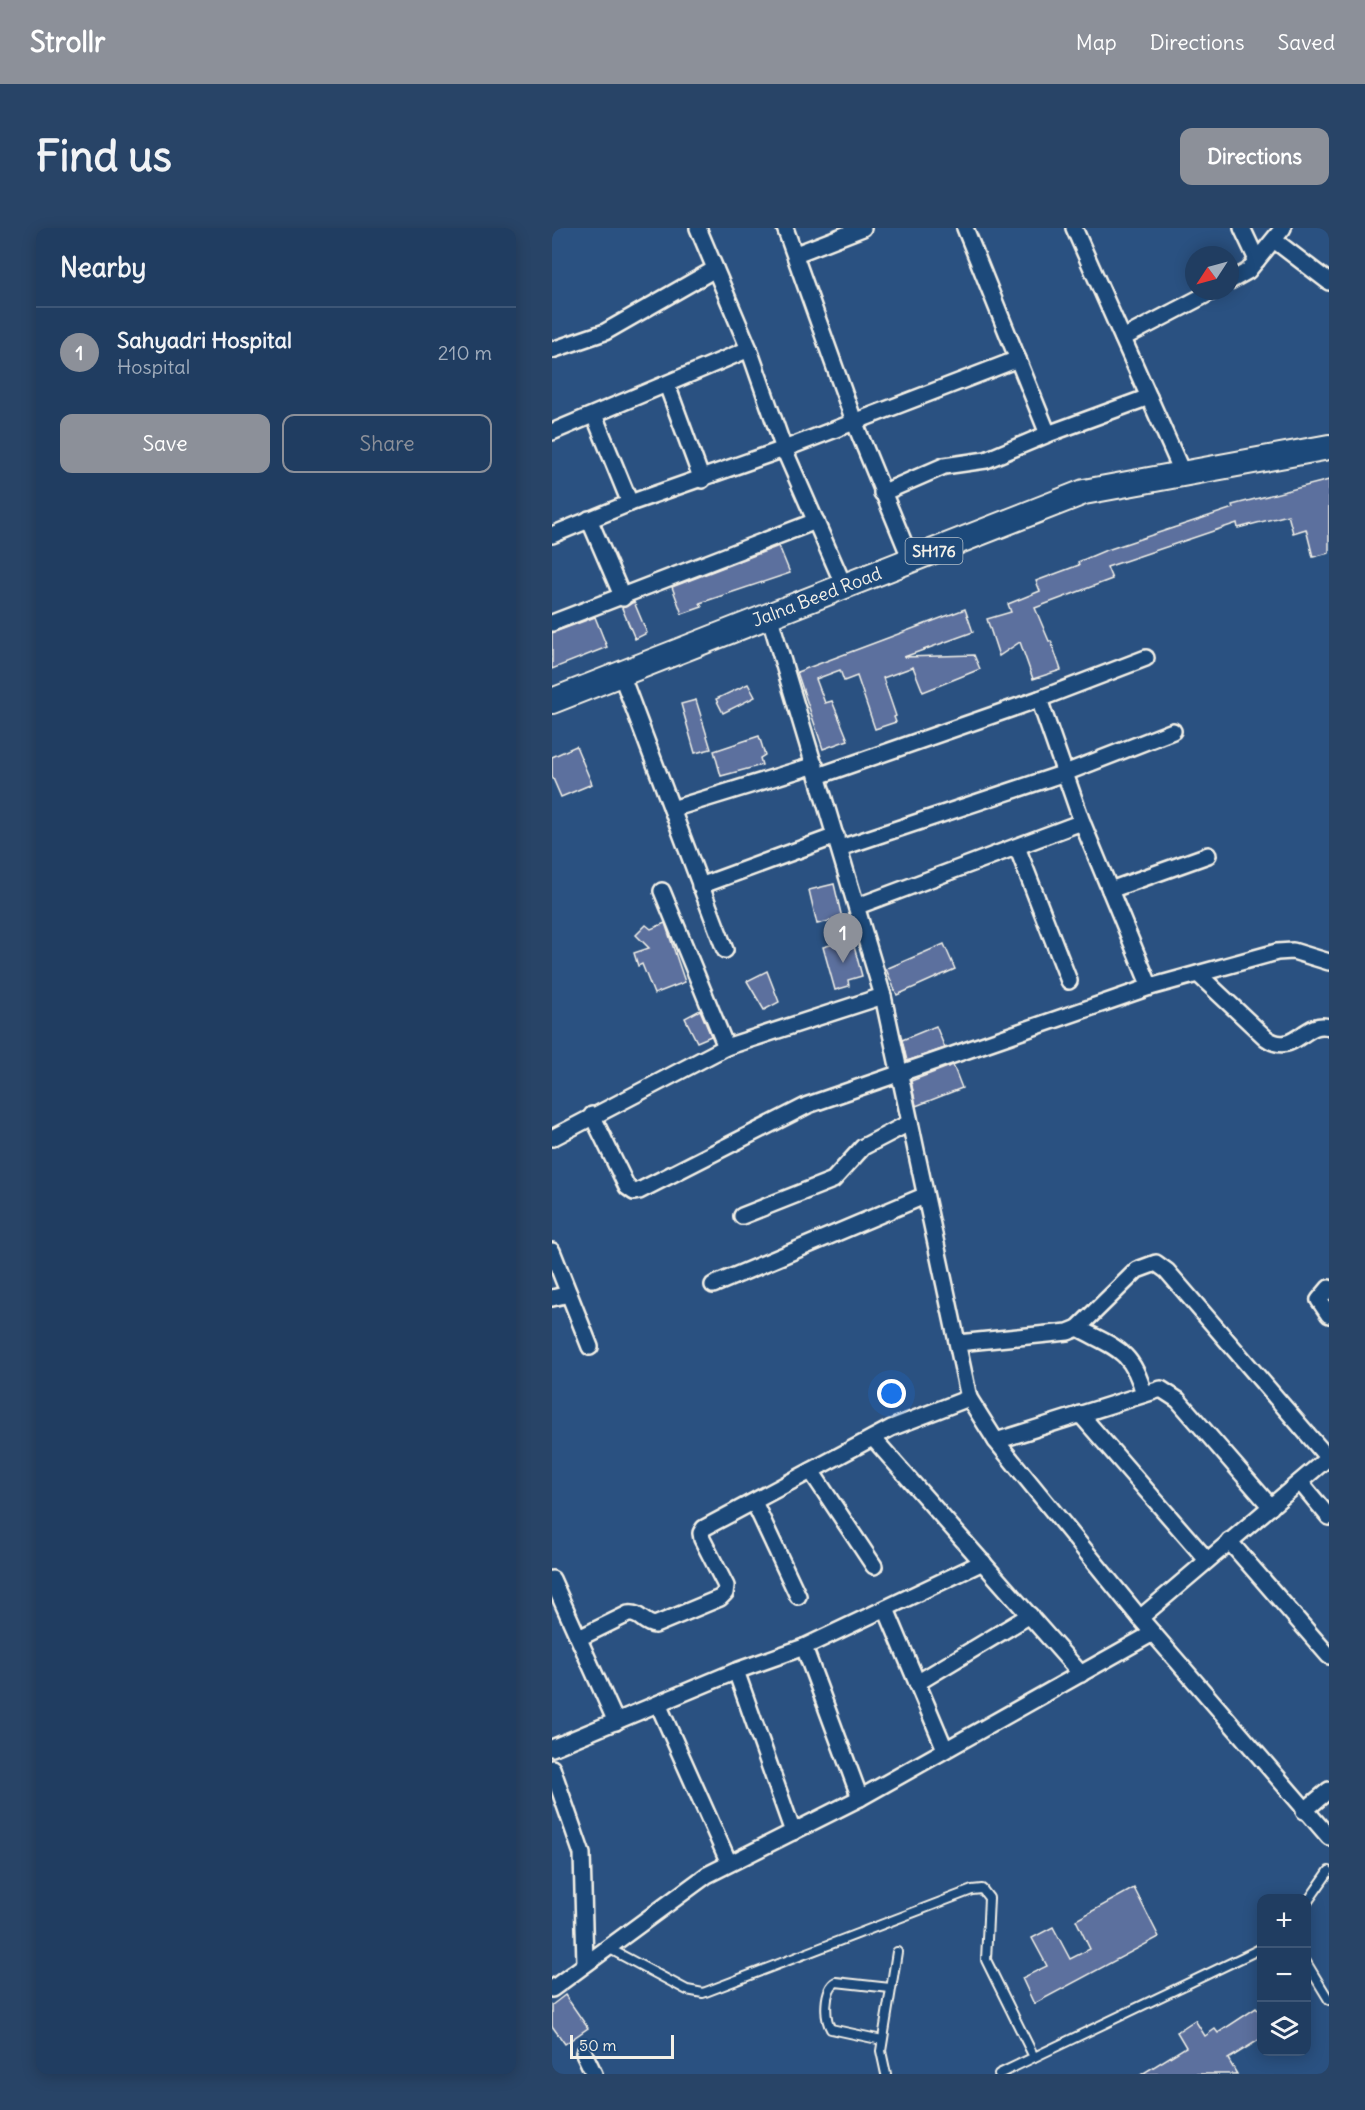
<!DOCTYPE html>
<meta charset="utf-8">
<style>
:root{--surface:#203d61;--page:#284467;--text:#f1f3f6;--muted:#a2aebd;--line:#3d5676;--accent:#8c9099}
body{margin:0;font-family:Delius,sans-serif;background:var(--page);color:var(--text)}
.controls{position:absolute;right:18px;bottom:18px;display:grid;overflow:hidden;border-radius:12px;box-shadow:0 3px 15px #0003}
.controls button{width:54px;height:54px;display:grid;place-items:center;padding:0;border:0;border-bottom:2px solid var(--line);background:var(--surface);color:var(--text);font:30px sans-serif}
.compass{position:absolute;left:633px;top:18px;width:54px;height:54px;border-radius:50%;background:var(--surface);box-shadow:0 3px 15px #0003;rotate:234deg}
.scale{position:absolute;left:18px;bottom:15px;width:104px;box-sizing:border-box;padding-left:6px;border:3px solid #f4f1e8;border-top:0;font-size:16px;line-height:21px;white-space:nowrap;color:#f4f1e8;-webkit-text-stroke:4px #1f4a7a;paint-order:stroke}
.you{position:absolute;left:340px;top:1166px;width:21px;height:21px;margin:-15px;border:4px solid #fff;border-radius:50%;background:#1a73e8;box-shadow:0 0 0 9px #1a73e833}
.badge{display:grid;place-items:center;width:39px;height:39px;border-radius:50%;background:var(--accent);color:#fff;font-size:20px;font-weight:700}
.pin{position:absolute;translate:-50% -50px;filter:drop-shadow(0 2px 3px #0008)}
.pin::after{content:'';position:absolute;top:32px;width:21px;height:18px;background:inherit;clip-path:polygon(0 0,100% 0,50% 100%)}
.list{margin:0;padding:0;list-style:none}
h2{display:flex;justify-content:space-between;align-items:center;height:78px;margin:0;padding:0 24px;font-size:26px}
h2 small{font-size:20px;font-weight:400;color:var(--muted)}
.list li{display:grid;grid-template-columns:39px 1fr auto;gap:18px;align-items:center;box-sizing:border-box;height:90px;padding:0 24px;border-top:2px solid var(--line)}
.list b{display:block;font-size:22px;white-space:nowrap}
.list p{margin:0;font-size:20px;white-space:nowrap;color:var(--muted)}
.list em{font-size:20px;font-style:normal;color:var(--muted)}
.actions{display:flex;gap:12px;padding:18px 24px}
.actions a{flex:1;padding:14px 0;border:2px solid var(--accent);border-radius:12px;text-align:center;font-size:21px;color:var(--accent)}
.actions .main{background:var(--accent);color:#fff}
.icon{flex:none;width:33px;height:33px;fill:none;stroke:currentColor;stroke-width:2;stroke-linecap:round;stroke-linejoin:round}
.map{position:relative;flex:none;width:777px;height:1846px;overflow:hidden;border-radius:12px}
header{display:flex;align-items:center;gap:36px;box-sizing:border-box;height:84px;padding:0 30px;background:var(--accent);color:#fff}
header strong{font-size:28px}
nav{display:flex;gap:33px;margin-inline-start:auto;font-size:21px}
.intro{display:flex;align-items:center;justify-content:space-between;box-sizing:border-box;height:144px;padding:0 36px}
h1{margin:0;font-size:42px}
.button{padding:15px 27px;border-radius:12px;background:var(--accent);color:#fff;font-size:21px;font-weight:700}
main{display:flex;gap:36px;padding:0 36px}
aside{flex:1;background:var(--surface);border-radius:12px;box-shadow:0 3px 15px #0003}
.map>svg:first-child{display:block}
.building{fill:#5c709e;stroke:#f4f1e8;stroke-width:1.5}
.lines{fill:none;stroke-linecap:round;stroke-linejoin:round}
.service-casing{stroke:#f4f1e8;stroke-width:12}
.minor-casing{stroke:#f4f1e8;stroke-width:20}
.primary-casing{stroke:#f4f1e8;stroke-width:28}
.service{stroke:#1f4a7a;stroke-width:8}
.minor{stroke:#1f4a7a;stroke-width:15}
.primary{stroke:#1f4a7a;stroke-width:24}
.labels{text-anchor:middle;stroke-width:6;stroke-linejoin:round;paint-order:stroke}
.shield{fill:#1f4a7a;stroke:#b4bfc7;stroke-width:1.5}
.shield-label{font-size:16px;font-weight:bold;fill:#f4f1e8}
.street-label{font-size:18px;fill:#f4f1e8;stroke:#1f4a7a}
</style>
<header>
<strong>Strollr</strong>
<nav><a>Map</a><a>Directions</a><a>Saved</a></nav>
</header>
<div class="intro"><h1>Find us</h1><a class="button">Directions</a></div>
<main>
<aside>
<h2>Nearby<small></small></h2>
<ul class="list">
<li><span class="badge">1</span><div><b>Sahyadri Hospital</b><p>Hospital</p></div><em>210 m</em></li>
</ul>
<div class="actions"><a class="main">Save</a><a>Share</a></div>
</aside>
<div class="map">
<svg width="777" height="1846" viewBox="0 0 777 1846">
<rect width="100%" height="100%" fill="#2a5181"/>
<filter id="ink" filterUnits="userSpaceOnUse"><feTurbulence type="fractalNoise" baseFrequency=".0167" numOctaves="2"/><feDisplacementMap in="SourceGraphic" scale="12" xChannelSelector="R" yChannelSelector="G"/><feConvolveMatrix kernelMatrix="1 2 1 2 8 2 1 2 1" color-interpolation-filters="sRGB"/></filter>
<g filter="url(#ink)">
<g class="building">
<polygon points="777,252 777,325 761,329 754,301 741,305 736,287 686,300 685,295 555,339 560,351 483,380 497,413 499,413 509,442 481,451 468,414 447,428 435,391 459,384 456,376 488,363 484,353 527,337 526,334 552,323 681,280 680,277"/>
<polygon points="227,318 238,345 148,375 150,379 130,386 120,359"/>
<polygon points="82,374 95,405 83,411 70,380"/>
<polygon points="413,381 421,404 352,429 422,427 428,441 371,464 361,439 331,450 344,488 342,489 344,494 323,501 305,448 292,453 288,442 264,451 273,475 280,473 296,512 271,521 245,444"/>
<polygon points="43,389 55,419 0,441 0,405"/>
<polygon points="196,456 203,469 171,485 164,471"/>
<polygon points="144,472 159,521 143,525 129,476"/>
<polygon points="207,508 213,527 208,530 210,537 169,548 162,523"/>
<polygon points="24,518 40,556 9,569 0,548 0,529"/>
<polygon points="282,656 290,690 265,696 257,662"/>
<polygon points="113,695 133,754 102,766 90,736 86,738 82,725 97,720 84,707 94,697 99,701"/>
<polygon points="300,711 310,748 296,752 297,758 283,762 271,719"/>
<polygon points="392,716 403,741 345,767 334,741"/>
<polygon points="215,743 227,774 212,782 195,753"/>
<polygon points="148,782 159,808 145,814 133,790"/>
<polygon points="384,798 393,820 355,833 350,812"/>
<polygon points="401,837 410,860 364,878 359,853"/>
<polygon points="582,1660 607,1709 482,1776 470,1750 495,1738 480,1710 501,1699 518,1731 538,1721 524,1692"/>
<polygon points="13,1767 36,1800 13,1816 0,1798 0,1777"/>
<polygon points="704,1780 710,1787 710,1810 676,1831 685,1846 590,1846 634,1819 625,1804 643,1792 653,1808 663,1801 666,1805"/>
</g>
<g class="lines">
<g class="service-casing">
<g id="service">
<polyline points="754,1676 777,1643"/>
<polyline points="56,1720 135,1762 151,1765 420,1662 430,1661 437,1670 434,1732 482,1829"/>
<polyline points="754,1734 777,1772"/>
<path d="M330,1812L279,1801C272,1790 272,1761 284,1754L338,1760"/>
<polyline points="334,1846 329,1823 345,1724"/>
<polyline points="447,1846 710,1720"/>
</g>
</g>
<g class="minor-casing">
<g id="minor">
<polyline points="146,0 197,121"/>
<polyline points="233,0 302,193 359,332"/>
<polyline points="413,0 496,206 597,169"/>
<polyline points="522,0 631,246"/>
<polyline points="690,0 705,32"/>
<polyline points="722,12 777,54"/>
<polyline points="244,26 311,0"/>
<polyline points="678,53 696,43 731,0"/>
<polyline points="571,110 661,63"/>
<polyline points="0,122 53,104 163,41"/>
<polyline points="115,157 150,252"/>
<polyline points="42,187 78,275"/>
<polyline points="0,204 197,121 232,221 466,131"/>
<polyline points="330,265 392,238 434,232 496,206"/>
<polyline points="37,291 71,370"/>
<polyline points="0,307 78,275 232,221 292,358"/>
<polyline points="217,387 331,768 417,1170 444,1213 588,1390 777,1609"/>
<polyline points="0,395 264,293"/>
<polyline points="69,446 173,722"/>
<polyline points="487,471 594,430"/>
<polyline points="120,581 263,537"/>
<polyline points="465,619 517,753"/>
<polyline points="288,620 513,545 621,503"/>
<polyline points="148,658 284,608"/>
<polyline points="558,662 656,627"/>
<polyline points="110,663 174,819"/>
<polyline points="306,678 530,594"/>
<path d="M646,746L714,810C742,830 753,791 777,799"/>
<polyline points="598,759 725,724 741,723 777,734"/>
<polyline points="40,887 75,959 82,964 87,963 256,877 598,759 530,594 487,471 266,548"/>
<polyline points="0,910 174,819 331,768"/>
<polyline points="190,988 281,952 311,919 357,895"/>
<polyline points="0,1023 38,1119"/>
<polyline points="161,1057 372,968"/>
<polyline points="777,1060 767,1072 777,1087"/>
<polyline points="0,1070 17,1066"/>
<path d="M526,1100C563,1120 580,1121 592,1166"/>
<polyline points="406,1115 516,1104 526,1100 585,1042 604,1035 615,1043 776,1230"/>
<polyline points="528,1186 655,1332"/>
<polyline points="321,1210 529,1446"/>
<polyline points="444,1213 609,1161 626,1172 719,1279"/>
<polyline points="259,1243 322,1338"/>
<polyline points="748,1254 777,1289"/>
<polyline points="202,1274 246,1368"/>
<polyline points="677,1313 777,1428"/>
<polyline points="0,1351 64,1494"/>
<polyline points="334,1381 393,1521"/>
<polyline points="588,1390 777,1229"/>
<path d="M27,1410L76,1386C88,1384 91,1396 103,1397L168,1370L173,1365L174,1358L150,1311L149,1305L152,1300L339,1200L417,1170"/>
<polyline points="252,1419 308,1570"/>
<polyline points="184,1443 241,1604"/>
<polyline points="365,1455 478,1387"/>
<polyline points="106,1476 177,1635"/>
<polyline points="0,1520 184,1443 252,1419 431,1334"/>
<polyline points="0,1540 30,1626 33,1735"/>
<polyline points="752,1583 777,1562"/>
<polyline points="0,1761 155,1647 308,1570 601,1405"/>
<polyline points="32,1825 42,1846"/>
</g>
</g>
<g class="primary-casing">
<polyline id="primary" points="0,473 532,264 777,219"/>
</g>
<use href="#service" class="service"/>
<use href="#minor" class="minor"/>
<use href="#primary" class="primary"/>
</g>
</g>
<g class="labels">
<rect class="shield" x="353.5" y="310" width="57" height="26" rx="4.5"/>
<g class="shield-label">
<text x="382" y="329">SH176</text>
</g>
<g class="street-label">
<text transform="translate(265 369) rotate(-21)" y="6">Jalna Beed Road</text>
</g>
</g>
</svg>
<div class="controls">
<button>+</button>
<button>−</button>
<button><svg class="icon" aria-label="layers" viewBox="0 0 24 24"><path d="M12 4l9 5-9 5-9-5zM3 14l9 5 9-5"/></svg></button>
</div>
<svg class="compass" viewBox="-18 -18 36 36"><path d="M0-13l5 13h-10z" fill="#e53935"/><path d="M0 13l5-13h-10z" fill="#a2aebd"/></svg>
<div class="scale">50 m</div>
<div class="you"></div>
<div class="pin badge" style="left:291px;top:735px">1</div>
</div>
</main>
